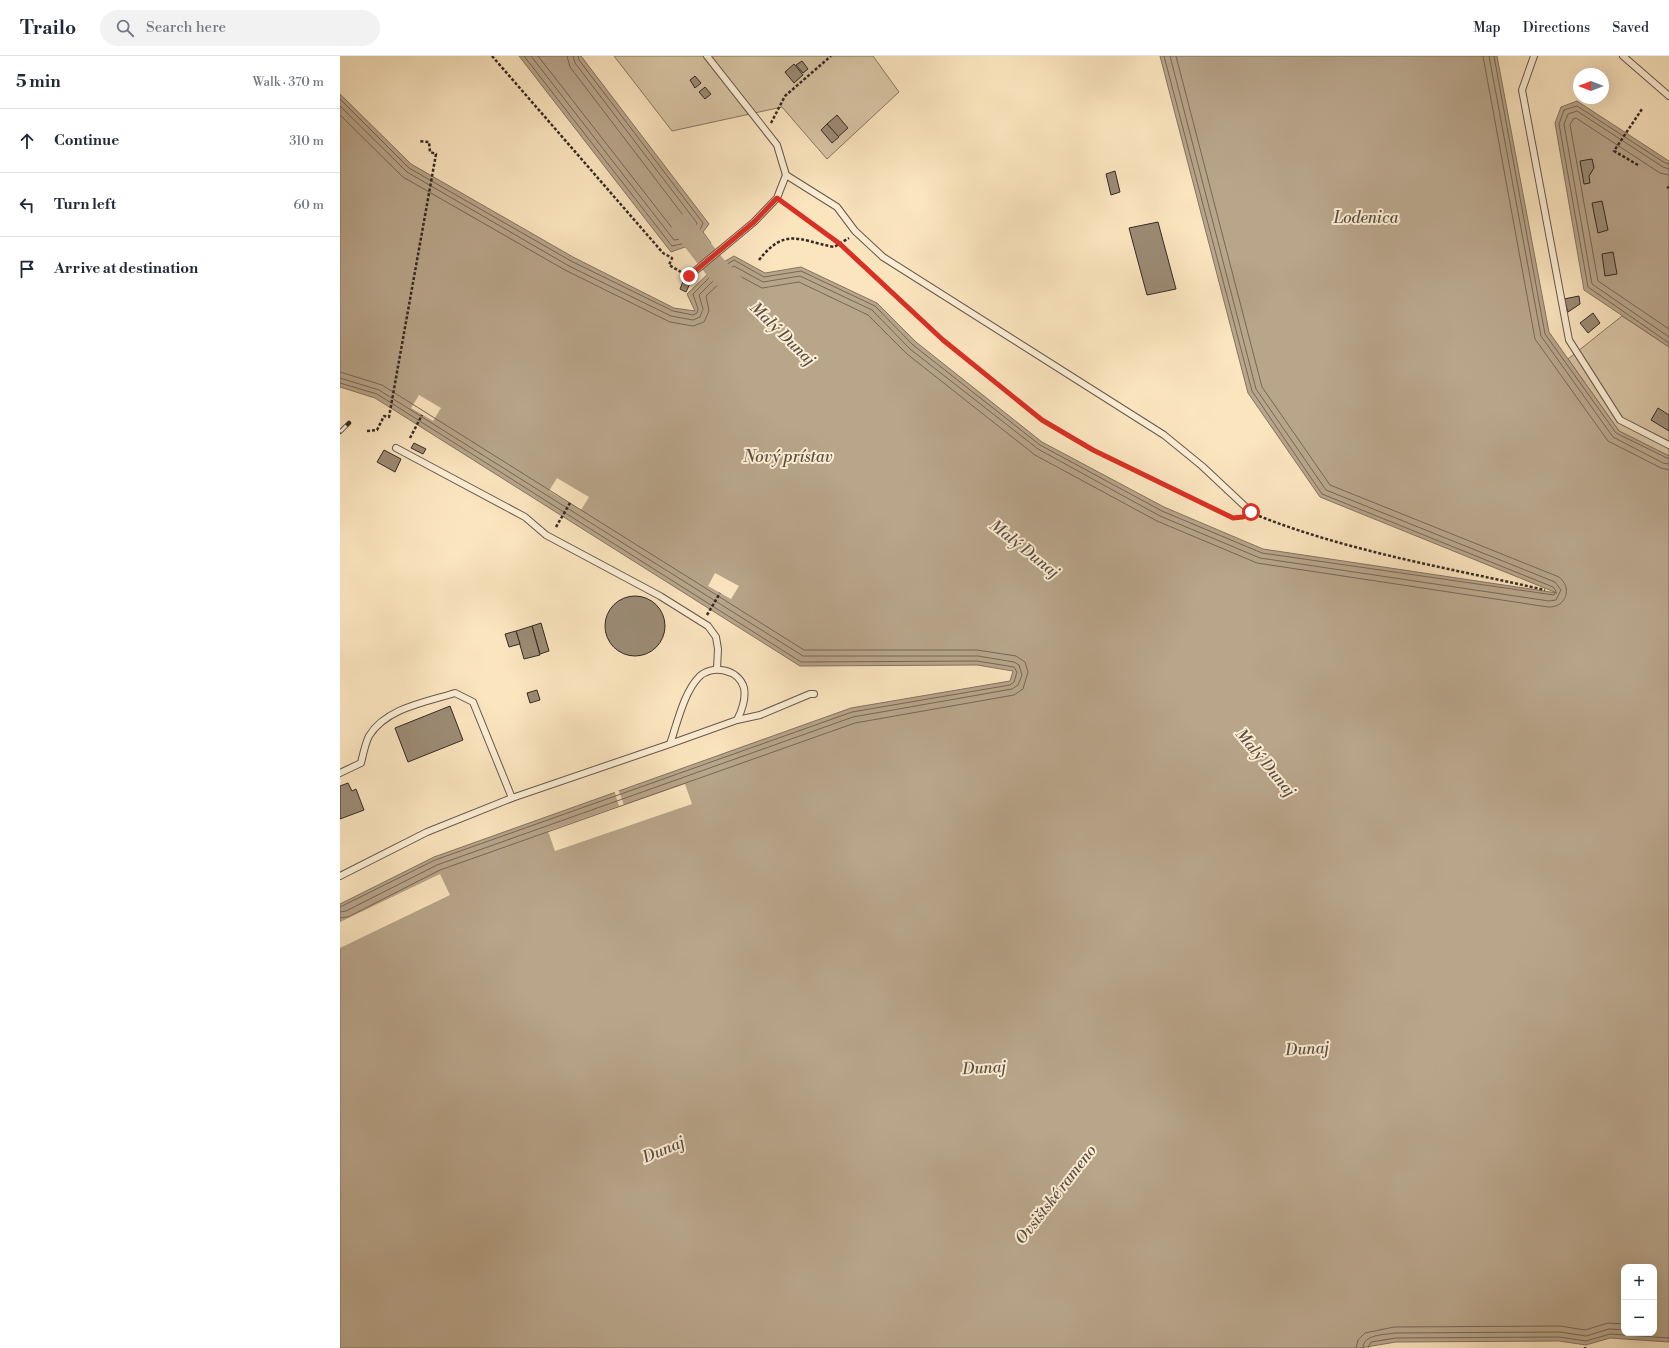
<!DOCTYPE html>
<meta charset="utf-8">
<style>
:root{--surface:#fff;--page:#f2f2f3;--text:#1f2937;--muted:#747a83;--line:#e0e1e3}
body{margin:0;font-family:"Libre Bodoni",serif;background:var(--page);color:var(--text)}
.controls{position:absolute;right:12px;bottom:12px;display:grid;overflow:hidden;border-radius:8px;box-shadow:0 4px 16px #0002}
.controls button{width:36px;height:36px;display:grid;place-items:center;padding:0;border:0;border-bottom:1px solid var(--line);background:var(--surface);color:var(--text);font:20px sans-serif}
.compass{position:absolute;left:1233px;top:12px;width:36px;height:36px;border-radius:50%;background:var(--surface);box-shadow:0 4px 16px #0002;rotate:270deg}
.stop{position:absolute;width:12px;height:12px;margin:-9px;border:3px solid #d93025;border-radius:50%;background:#fff}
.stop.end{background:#d93025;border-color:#fff;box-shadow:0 1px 4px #0008}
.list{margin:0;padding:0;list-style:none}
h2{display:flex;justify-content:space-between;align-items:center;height:52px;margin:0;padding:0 16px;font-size:17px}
h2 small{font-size:13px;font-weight:400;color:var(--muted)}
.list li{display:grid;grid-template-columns:26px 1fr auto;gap:12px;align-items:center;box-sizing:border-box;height:64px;padding:0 16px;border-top:1px solid var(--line)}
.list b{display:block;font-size:15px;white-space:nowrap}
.list em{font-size:13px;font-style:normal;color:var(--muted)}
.icon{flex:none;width:22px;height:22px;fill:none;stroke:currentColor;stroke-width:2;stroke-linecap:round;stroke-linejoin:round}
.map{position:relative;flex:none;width:1329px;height:1292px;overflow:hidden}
header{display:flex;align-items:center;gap:24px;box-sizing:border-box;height:56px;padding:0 20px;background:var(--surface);border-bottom:1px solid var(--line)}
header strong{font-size:19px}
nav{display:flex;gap:22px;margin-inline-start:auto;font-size:14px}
.search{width:280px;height:36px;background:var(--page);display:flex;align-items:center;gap:10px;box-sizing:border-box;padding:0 14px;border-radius:22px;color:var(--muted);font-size:15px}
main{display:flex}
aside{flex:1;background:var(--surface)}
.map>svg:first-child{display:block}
.green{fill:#d9c5a5;stroke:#877764}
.water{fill:#b8a58a;stroke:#847361;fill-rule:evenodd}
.pier{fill:#fbe5bf}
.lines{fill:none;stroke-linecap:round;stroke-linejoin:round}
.shore{stroke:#766757;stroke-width:1}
.river{stroke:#b8a58a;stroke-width:23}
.building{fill:#9c8b75;stroke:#352924}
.service-casing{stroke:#66584b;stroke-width:8}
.path{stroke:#352924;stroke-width:2.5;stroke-dasharray:3 2;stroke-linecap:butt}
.service{stroke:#fceed5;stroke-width:6}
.rail-casing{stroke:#352924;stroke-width:4.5}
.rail{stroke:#fceed5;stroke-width:3;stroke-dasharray:9;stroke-linecap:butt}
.route{stroke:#d93025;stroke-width:5}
.labels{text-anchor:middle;stroke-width:4;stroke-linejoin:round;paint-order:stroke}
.water-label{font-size:16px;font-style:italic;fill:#5c4e43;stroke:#fceed5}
</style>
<header>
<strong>Trailo</strong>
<div class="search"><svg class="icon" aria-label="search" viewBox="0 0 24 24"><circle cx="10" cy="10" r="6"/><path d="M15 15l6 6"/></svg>Search here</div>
<nav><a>Map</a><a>Directions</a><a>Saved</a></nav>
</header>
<main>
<aside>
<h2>5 min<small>Walk · 370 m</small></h2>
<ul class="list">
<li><svg class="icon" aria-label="ahead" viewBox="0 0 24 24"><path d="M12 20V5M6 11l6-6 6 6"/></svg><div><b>Continue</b></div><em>310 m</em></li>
<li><svg class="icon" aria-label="left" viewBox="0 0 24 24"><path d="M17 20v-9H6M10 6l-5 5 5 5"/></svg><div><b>Turn left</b></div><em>60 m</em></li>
<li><svg class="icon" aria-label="arrive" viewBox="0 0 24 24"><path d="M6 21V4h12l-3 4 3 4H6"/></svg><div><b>Arrive at destination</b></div></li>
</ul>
</aside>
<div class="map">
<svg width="1329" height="1292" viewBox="0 0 1329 1292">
<rect width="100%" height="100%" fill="#fbe5bf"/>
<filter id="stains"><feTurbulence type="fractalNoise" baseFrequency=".005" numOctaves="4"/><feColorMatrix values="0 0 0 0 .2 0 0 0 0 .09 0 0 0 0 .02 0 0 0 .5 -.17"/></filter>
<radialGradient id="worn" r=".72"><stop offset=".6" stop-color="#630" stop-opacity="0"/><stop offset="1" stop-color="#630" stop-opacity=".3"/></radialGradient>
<g class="green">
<polygon points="274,0 533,0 559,36 487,103 442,51 332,75"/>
<polygon points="1282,260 1329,291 1329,400 1279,375 1228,303"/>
</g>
<g class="water">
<polygon points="179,0 241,0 369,168 363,176 371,187 355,200 345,191 331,196"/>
<path d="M820,0H1157L1209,276L1279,375L1329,400V1286L1270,1282L1246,1289L1219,1285L1056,1286L1020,1292H0V848L94,801L511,652L670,625L673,615L637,609L460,610L35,342L0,331V38L71,108L233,201L334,252L355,255L347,238L375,211L394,200L425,217L461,211L537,247L576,286L702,386L824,451L923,493L1217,537L980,441L908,337ZM1284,1211H1314V1277H1284Z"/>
<polygon points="1237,45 1329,105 1329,291 1244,234 1215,67 1221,51"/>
</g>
<g class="pier">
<polygon points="79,339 101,352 93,365 71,352"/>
<polygon points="217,422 249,441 241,454 209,435"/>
<polygon points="375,517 399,530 391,543 368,530"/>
<polygon points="345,728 352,748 215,795 208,775 279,750 274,734 278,733 284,749"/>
<polygon points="100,818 110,839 0,892 0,866"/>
</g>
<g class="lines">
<g class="shore">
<polyline points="184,0 332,190 346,187 357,194 365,187 359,176 363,167 239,4 238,0"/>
<polyline points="191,0 334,184 346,182 357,187 358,185 354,176 357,167 235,7 233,0"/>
<polyline points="198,0 336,177 347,176 349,167 230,11 227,0"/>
<polyline points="1143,0 1195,283 1268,385 1321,412 1329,414"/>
<polyline points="1149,0 1201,280 1273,381 1323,407 1329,408"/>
<polyline points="1154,0 1205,278 1276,377 1329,403"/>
<polyline points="0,43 69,112 231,205 333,255 353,259 357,257 358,253 353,238 377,214 394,204 424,221 461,215 535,250 573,289 700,389 822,455 922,497 1214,539 1216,535 1213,531 982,438 912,335 824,0"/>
<polyline points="0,50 67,116 229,210 331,260 353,264 360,261 363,253 359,239 380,218 394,210 423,226 460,220 532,254 570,293 698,393 820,460 920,502 1209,545 1216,544 1221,534 1215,526 986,434 916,333 830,0"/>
<path d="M0,59L63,121L225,214L330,266L353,270L364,266L369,255L366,240L384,223L394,217L422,232L459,226L528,259L567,298L695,399L817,465L917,507L1208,551C1226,552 1233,532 1219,521L990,429L922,331L836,0"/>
<polyline points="1329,108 1325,107 1237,50 1224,54 1219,68 1248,231 1329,287"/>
<polyline points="1329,113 1323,111 1237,55 1228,58 1224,68 1252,228 1329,281"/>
<polyline points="1329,119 1320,117 1236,62 1233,63 1230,69 1258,225 1329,273"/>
<polyline points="0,316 42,329 464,594 637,594 676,600 685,606 688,616 683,633 674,639 515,667 100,814 8,861 0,862"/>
<polyline points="0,322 39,334 463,600 638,600 674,606 679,609 682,619 678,629 672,633 513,661 97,809 6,855 0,856"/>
<polyline points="0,327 37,338 461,606 637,605 674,611 677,616 674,626 670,629 512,656 95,804 0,851"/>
<polyline points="1016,1292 1018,1284 1025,1277 1054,1271 1220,1270 1245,1274 1268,1267 1284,1268"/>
<path d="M1023,1292C1023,1278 1044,1279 1055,1277L1220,1276L1246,1280L1269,1273L1284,1274"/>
<polyline points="1028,1292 1031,1286 1056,1282 1219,1281 1246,1285 1270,1278 1329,1282"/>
</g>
<polyline class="river" points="343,170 375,211 396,232"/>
</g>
<g class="building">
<polygon points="462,5 468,13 463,17 456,9"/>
<polygon points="454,8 463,19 454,27 445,16"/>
<polygon points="355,20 361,27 355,32 350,24"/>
<polygon points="365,31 371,38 365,43 359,36"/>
<polygon points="497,59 508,72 498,81 487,68"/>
<polygon points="487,68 499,81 492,87 481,74"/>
<polygon points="1252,103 1254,112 1249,120 1250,127 1244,128 1240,105"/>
<polygon points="775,115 780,136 771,139 766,118"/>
<polygon points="1262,145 1268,174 1258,177 1252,147"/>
<polygon points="818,166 836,233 807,239 789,172"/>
<polygon points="1273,196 1277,218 1265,220 1262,198"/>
<polygon points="344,223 351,225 346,236 340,233"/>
<polygon points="1239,240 1240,248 1228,256 1224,243"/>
<polygon points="1253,257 1260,267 1248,277 1240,267"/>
<polygon points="1318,352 1329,359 1329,375 1311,364"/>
<polygon points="74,387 86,393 83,398 71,392"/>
<polygon points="44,394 61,403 55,416 37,406"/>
<circle cx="295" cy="570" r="30"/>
<polygon points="201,567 209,595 200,598 192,570"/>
<polygon points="192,570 200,599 184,603 176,575"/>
<polygon points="176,575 180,588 169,591 165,578"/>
<polygon points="197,634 200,644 190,647 187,637"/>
<polygon points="110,650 123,684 68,706 55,672"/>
<polygon points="8,727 12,735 16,733 24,754 0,763 0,730"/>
</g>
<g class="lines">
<g class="service-casing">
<g id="service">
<polyline points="367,0 437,89 446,119 497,151 515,175 543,201 824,379 862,410 911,456"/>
<polyline points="1194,0 1182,34 1229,284 1280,364 1329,389"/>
<polyline points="1283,0 1329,40"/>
<polyline points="349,220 414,166 437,142 446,119"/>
<polyline points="56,392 185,461 206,479 320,540 368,570 376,581 378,593 377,613"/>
<polyline points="397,664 420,659 470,638 474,638"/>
<path d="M0,717L21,707C23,699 25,688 29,680C46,652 86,646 115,637L133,646L172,742L87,776L0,820"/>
<path d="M172,742L330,688C337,668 344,636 359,621C371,608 399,613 404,632C406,642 402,655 397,664L330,688"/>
</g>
</g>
<g class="path">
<polyline points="152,0 323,197 332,202 329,209 341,216"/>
<polyline points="431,67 445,40 491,0"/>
<polyline points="1298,109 1274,95 1302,53"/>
<polyline points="1327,131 1329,132"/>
<polyline points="442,146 500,188 603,284 702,365 753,394 893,462 904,461"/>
<path d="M419,204C445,171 458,184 494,191L509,182"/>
<polyline points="27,375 37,374 44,360 49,361 96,98 90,96 89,86 79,85"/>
<polyline points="70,382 82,359"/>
<path d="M919,460C1010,496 1109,512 1205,534"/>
<polyline points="216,471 230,447"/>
<polyline points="367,559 380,537"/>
<polyline points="1245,1292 1245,1291"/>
</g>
<use href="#service" class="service"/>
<g class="rail-casing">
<polyline id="rail" points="0,376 9,367"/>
</g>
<use href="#rail" class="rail"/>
</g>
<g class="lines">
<polyline class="route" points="349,220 414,166 437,142 500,188 603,284 702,364 753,394 893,462 903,461 911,456"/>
</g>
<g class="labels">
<g class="water-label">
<text x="1026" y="167">Lodenica</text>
<text transform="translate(443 277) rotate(44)" y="6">Malý Dunaj</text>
<text x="448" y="406">Nový prístav</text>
<text transform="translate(685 492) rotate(38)" y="6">Malý Dunaj</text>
<text transform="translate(926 706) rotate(50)" y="6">Malý Dunaj</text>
<text transform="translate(967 992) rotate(-3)" y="6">Dunaj</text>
<text transform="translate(644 1011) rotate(-3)" y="6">Dunaj</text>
<text transform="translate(323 1093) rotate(-23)" y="6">Dunaj</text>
<text transform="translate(715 1138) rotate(-52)" y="6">Ovsištské rameno</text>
</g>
</g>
<rect width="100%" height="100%" filter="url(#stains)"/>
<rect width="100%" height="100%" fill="url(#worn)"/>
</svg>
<div class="controls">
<button>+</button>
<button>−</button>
</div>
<svg class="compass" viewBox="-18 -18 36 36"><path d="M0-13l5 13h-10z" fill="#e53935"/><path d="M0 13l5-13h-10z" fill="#747a83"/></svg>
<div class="stop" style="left:911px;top:456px"></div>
<div class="stop end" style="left:349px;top:220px"></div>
</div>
</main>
